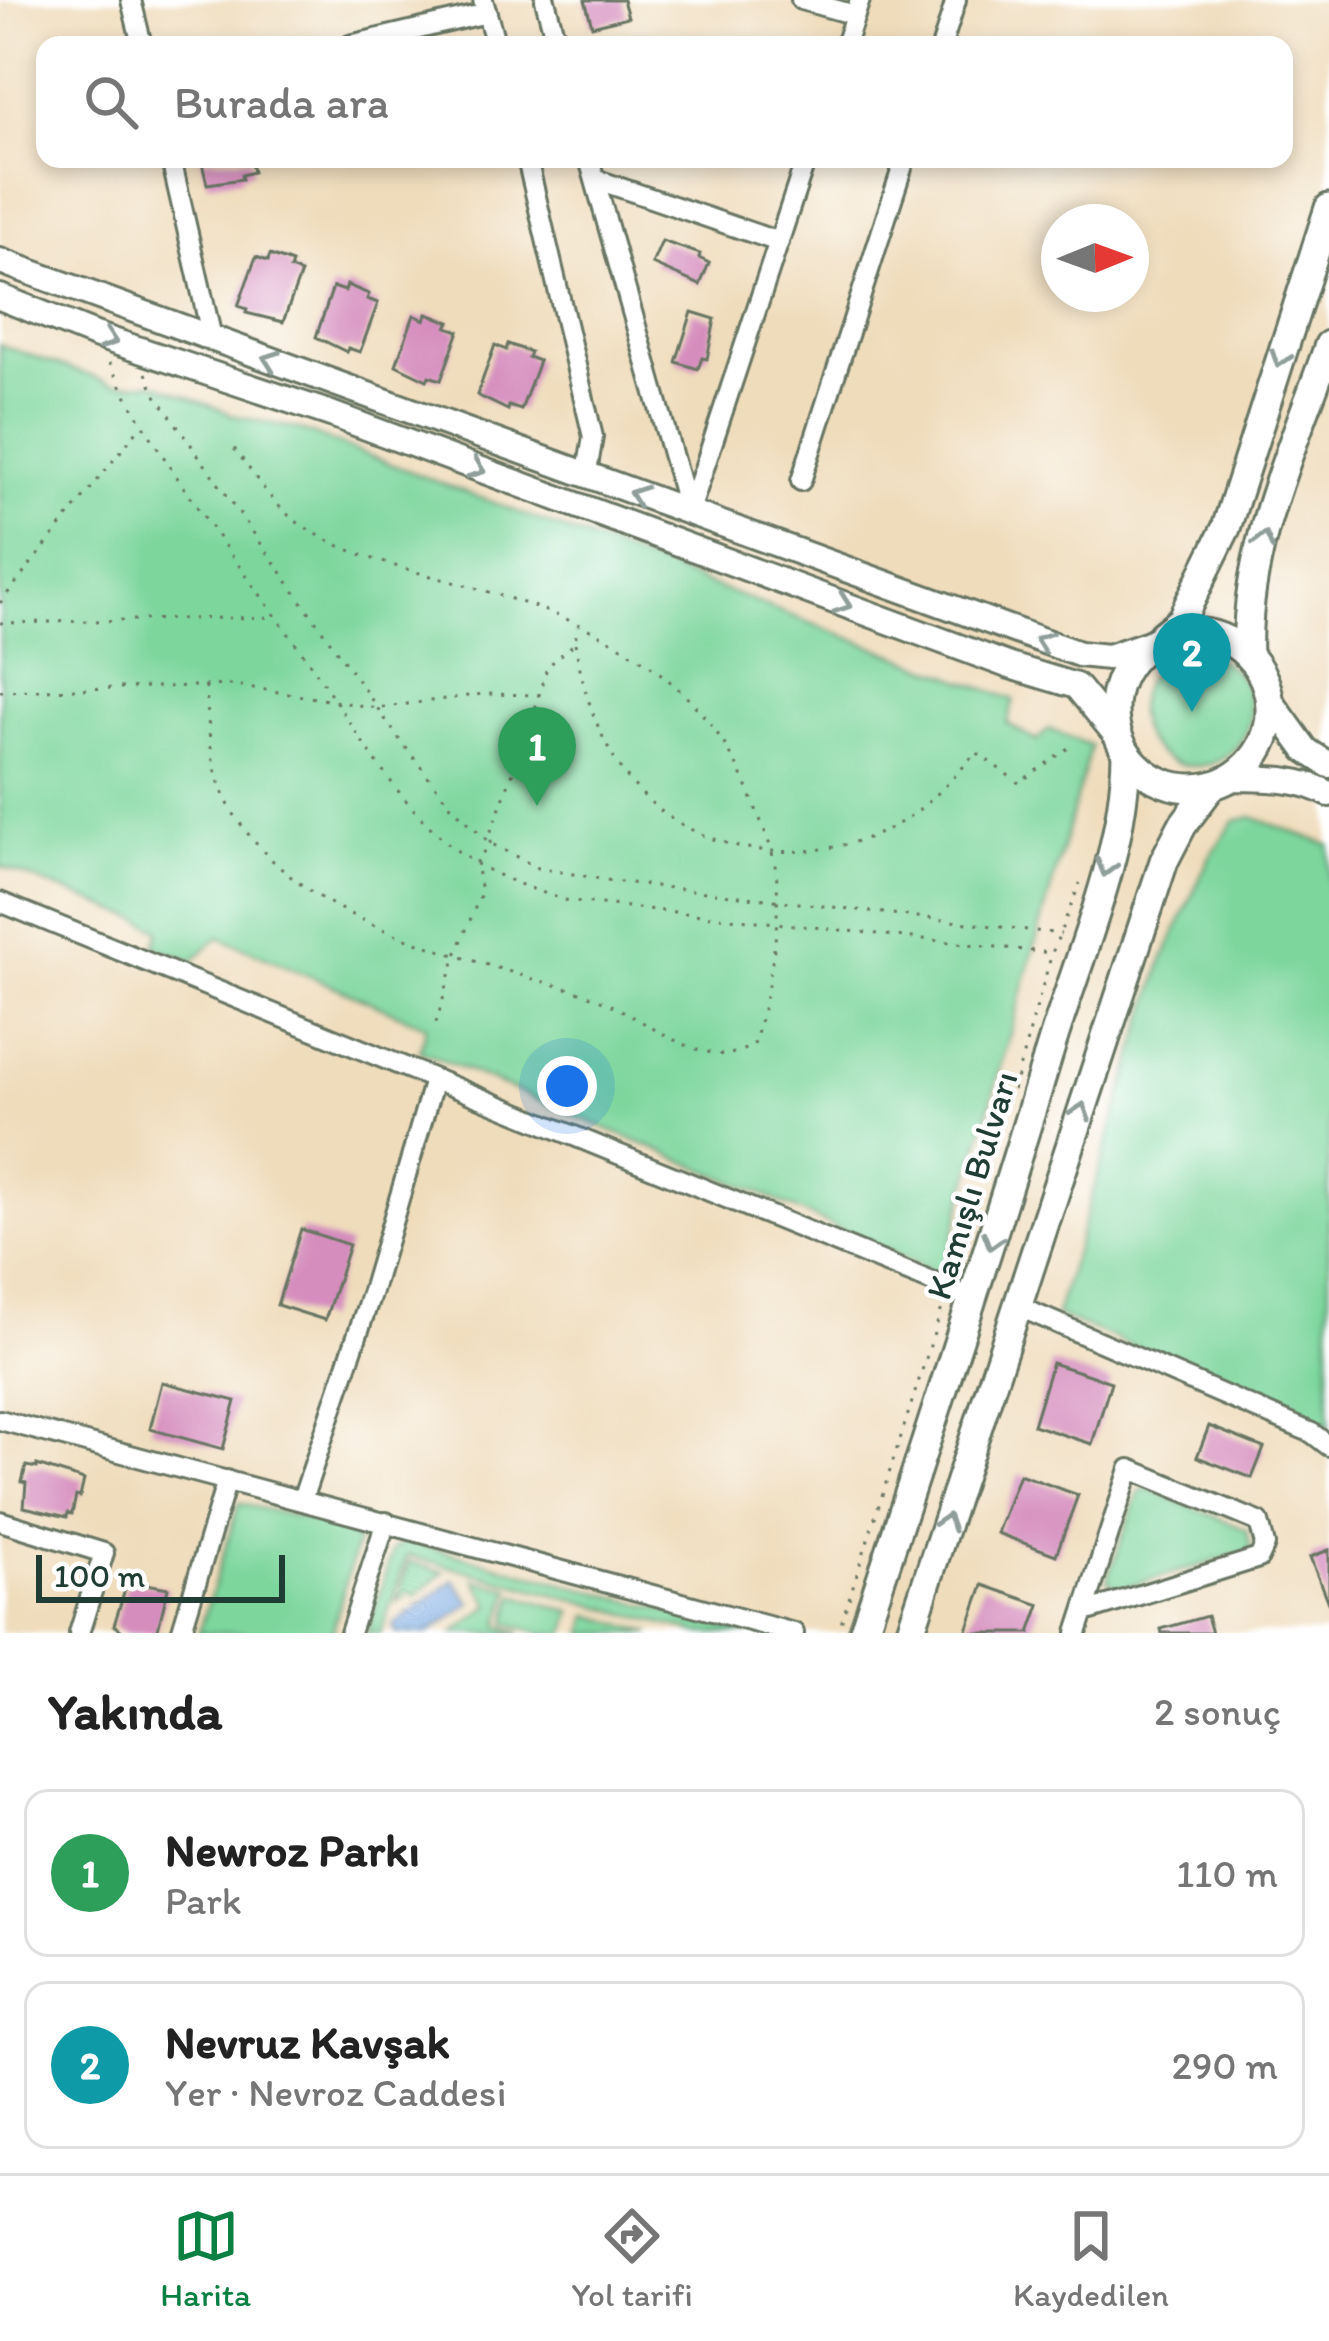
<!DOCTYPE html>
<html lang="tr">
<meta charset="utf-8">
<style>
:root{--surface:#fff;--page:#f2f2f2;--text:#222;--muted:#767676;--line:#e0e0e0;--accent:#0b8043}
body{margin:0;font-family:Itim,sans-serif;background:var(--page);color:var(--text)}
.compass{position:absolute;left:1041px;top:204px;width:108px;height:108px;border-radius:50%;background:var(--surface);box-shadow:0 6px 18px #0003;rotate:89deg}
.scale{position:absolute;left:36px;bottom:30px;width:249px;box-sizing:border-box;padding-left:12px;border:6px solid #1f3d34;border-top:0;font-size:33px;line-height:42px;white-space:nowrap;color:#1f3d34;-webkit-text-stroke:9px #fff;paint-order:stroke}
.you{position:absolute;left:567px;top:1086px;width:42px;height:42px;margin:-30px;border:9px solid #fff;border-radius:50%;background:#1a73e8;box-shadow:0 0 0 18px #1a73e833}
.badge{display:grid;place-items:center;width:78px;height:78px;border-radius:50%;background:var(--accent);color:#fff;font-size:39px;font-weight:700}
.pin{position:absolute;translate:-50% -99px;filter:drop-shadow(0 3px 6px #0008)}
.pin::after{content:'';position:absolute;top:63px;width:42px;height:36px;background:inherit;clip-path:polygon(0 0,100% 0,50% 100%)}
.list{margin:0;padding:0;list-style:none}
h2{display:flex;justify-content:space-between;align-items:center;height:156px;margin:0;padding:0 48px;font-size:51px}
h2 small{font-size:39px;font-weight:400;color:var(--muted)}
.list li{display:grid;grid-template-columns:78px 1fr auto;gap:36px;align-items:center;box-sizing:border-box;height:168px;margin:0 24px 24px;padding:0 24px;border:3px solid var(--line);border-radius:24px}
.list b{display:block;font-size:45px;white-space:nowrap}
.list p{margin:0;font-size:39px;white-space:nowrap;color:var(--muted)}
.list em{font-size:39px;font-style:normal;color:var(--muted)}
.icon{flex:none;width:66px;height:66px;fill:none;stroke:currentColor;stroke-width:2;stroke-linecap:round;stroke-linejoin:round}
.map{position:relative;flex:none;width:1329px;height:1633px;overflow:hidden}
.search{position:absolute;background:var(--surface);box-shadow:0 6px 18px #0003;left:36px;right:36px;top:36px;height:132px;display:flex;align-items:center;gap:30px;box-sizing:border-box;padding:0 42px;border-radius:24px;color:var(--muted);font-size:45px}
.sheet{height:540px;background:var(--surface)}
nav{display:flex;justify-content:space-around;align-items:center;box-sizing:border-box;height:168px;border-top:3px solid var(--line);background:var(--surface);font-size:33px;color:var(--muted)}
nav a{display:grid;justify-items:center;gap:6px}
nav .on{color:var(--accent)}
.map>svg:first-child{display:block}
.green{fill:#7dd69c;stroke:#4e8a68;stroke-width:3}
.water{fill:#79a8e2;stroke:#4c728b;stroke-width:3}
.building{fill:#d58dbd}
.lines{fill:none;stroke-linecap:round;stroke-linejoin:round}
.minor-casing{stroke:#687563;stroke-width:24}
.major-casing{stroke:#687563;stroke-width:30}
.highway-casing{stroke:#687563;stroke-width:33}
.path{stroke:#687563;stroke-width:3;stroke-dasharray:3 9;stroke-linecap:butt}
.minor{stroke:#fff;stroke-width:18}
.major{stroke:#fff;stroke-width:24}
.highway{stroke:#fff;stroke-width:27}
.oneway{stroke:#8f9e9a}
.labels{text-anchor:middle;stroke-width:9;stroke-linejoin:round;paint-order:stroke}
.street-label{font-size:36px;fill:#1f3d34;stroke:#fff}
</style>
<div class="map">
<svg width="1329" height="1633" viewBox="0 0 1329 1633">
<rect width="100%" height="100%" fill="#fff"/>
<filter id="ink" filterUnits="userSpaceOnUse"><feTurbulence type="fractalNoise" baseFrequency=".00833" numOctaves="2"/><feDisplacementMap in="SourceGraphic" scale="24" xChannelSelector="R" yChannelSelector="G"/><feConvolveMatrix kernelMatrix="1 2 1 2 8 2 1 2 1" color-interpolation-filters="sRGB"/></filter>
<filter id="wash" filterUnits="userSpaceOnUse"><feTurbulence type="fractalNoise" baseFrequency=".004" numOctaves="4" result="noise"/><feDisplacementMap in="SourceGraphic" scale="48" xChannelSelector="R" yChannelSelector="G"/><feGaussianBlur stdDeviation="2.7" result="paint"/><feColorMatrix in="noise" values="0 0 0 0 0 0 0 0 0 0 0 0 0 0 0 0 0 1.4 0 .05"/><feComposite in="paint" operator="in"/></filter>
<g filter="url(#wash)">
<rect width="100%" height="100%" fill="#efdcbb"/>
<g class="green">
<polygon points="0,345 114,384 155,383 236,416 301,430 1014,700 1007,723 1036,741 1049,729 1091,746 942,1276 744,1186 420,1051 426,1026 219,937 192,961 155,947 160,930 141,920 0,866"/>
<circle cx="1194" cy="710" r="56"/>
<polygon points="1252,817 1329,845 1329,1427 1056,1315 1162,962 1210,856 1234,821"/>
<polygon points="1147,1488 1247,1530 1251,1551 1118,1589 1107,1580 1139,1492"/>
<polygon points="239,1503 351,1530 357,1541 332,1633 199,1633"/>
<polygon points="406,1541 750,1633 699,1633 407,1555 381,1633 367,1633 393,1549"/>
<polygon points="409,1562 444,1572 414,1597 410,1591 397,1601"/>
<polygon points="475,1580 511,1589 499,1625 521,1633 454,1633 491,1605"/>
<polygon points="515,1595 572,1612 566,1633 543,1633 507,1623"/>
<polygon points="589,1615 652,1633 584,1633"/>
</g>
<polygon class="water" points="454,1580 471,1603 429,1633 397,1633 392,1626"/>
<g id="blocks">
<g class="building">
<polygon points="585,0 623,0 628,17 592,26"/>
<polygon points="201,159 250,159 253,172 241,175 242,179 207,184"/>
<polygon points="662,241 700,254 699,258 709,263 700,285 652,264"/>
<polygon points="270,255 292,263 290,269 301,273 283,322 246,313 247,309 238,306 256,257 268,261"/>
<polygon points="347,285 369,294 367,299 378,303 360,352 348,348 347,352 316,337 333,287 345,291"/>
<polygon points="692,312 715,319 707,359 702,358 698,369 676,362"/>
<polygon points="427,314 450,322 447,327 459,331 441,380 429,376 427,380 396,365 414,315 425,320"/>
<polygon points="508,344 530,352 528,357 539,361 521,410 509,406 508,410 477,395 495,345 506,350"/>
<polygon points="301,1229 349,1245 325,1320 277,1305"/>
<polygon points="1052,1363 1111,1382 1092,1444 1033,1425"/>
<polygon points="162,1382 236,1401 223,1449 150,1429"/>
<polygon points="1209,1426 1264,1448 1252,1478 1197,1457"/>
<polygon points="37,1465 84,1480 80,1497 76,1496 72,1514 68,1513 67,1517 24,1507 26,1483 22,1482 26,1466 37,1468"/>
<polygon points="1019,1474 1078,1495 1056,1555 997,1533"/>
<polygon points="1329,1550 1329,1603 1328,1603 1310,1557"/>
<polygon points="135,1582 168,1588 157,1633 125,1633 114,1625 127,1583 134,1585"/>
<polygon points="983,1585 1040,1605 1030,1633 966,1633"/>
<polygon points="1207,1616 1212,1633 1162,1633 1161,1629"/>
</g>
</g>
</g>
<g filter="url(#ink)">
<use href="#blocks" fill-opacity="0" stroke="#687563" stroke-width="3"/>
<g class="lines">
<g class="minor-casing">
<g id="minor">
<polyline points="131,0 142,45"/>
<polyline points="483,0 496,45"/>
<polyline points="545,0 557,45"/>
<polyline points="801,0 855,15"/>
<polyline points="350,45 487,13"/>
<polyline points="845,45 860,0"/>
<polyline points="942,45 956,0"/>
<polyline points="171,159 212,338"/>
<polyline points="527,159 593,437 586,477"/>
<polyline points="589,159 689,514"/>
<polyline points="595,179 779,242"/>
<polyline points="801,481 905,159"/>
<polyline points="689,514 806,159"/>
<polyline points="0,902 974,1299"/>
<polyline points="1017,1306 1312,1433 1329,1446"/>
<polyline points="0,1420 794,1633"/>
<polyline points="302,1500 372,1291 434,1080"/>
<polyline points="0,1521 104,1553 79,1633"/>
<polyline points="181,1633 227,1480"/>
<polyline points="350,1633 386,1522"/>
<polyline points="1077,1633 1130,1469 1259,1522 1265,1545 1259,1558 1085,1612"/>
</g>
</g>
<g class="major-casing">
<g id="major">
<polyline points="0,261 1079,654 1108,657 1155,641"/>
<polyline points="0,297 95,335 331,414 1010,666 1076,686 1118,737"/>
<polyline points="1270,700 1306,750 1329,765"/>
<path d="M1231,778C1265,779 1300,777 1329,794"/>
</g>
</g>
<g class="highway-casing">
<g id="highway">
<circle cx="1192" cy="710" r="78"/>
<polyline points="1162,635 1181,620 1226,528 1329,208"/>
<path d="M1248,655C1243,550 1295,443 1329,345"/>
<path d="M863,1633C928,1437 992,1241 1052,1043C1081,950 1125,852 1126,753"/>
<polyline points="910,1633 1164,861 1182,826 1211,787"/>
</g>
</g>
<g class="path">
<path d="M109,363C165,472 243,569 314,669C358,733 399,808 463,855C492,876 530,888 564,900L1052,953"/>
<polyline points="146,373 155,394 400,740 451,806 490,843 538,868 613,881 1061,934"/>
<polyline points="0,603 140,427"/>
<polyline points="0,623 274,617"/>
<path d="M575,643C582,683 592,720 613,756C667,849 782,872 878,834C916,819 950,783 976,752L1019,783L1071,746"/>
<path d="M206,686C210,763 213,802 271,859C338,925 440,950 527,977C552,985 581,990 605,1002C641,1018 673,1046 712,1053C728,1057 742,1052 755,1043C768,990 780,936 777,881C775,852 764,830 754,804C710,687 620,633 505,597C438,575 359,564 300,524C270,504 252,470 229,442"/>
<polyline points="0,691 235,685 377,708 483,694 539,695"/>
<polyline points="436,1023 456,955 481,893 476,862 490,843 491,831 530,727 547,667 575,643 577,626"/>
<polyline points="1013,1090 1052,953 1080,883"/>
<polyline points="954,1273 989,1168"/>
<polyline points="838,1633 943,1305"/>
</g>
<use href="#minor" class="minor"/>
<use href="#major" class="major"/>
<use href="#highway" class="highway"/>
</g>
<defs><path id="oneway-chevron" d="M-2-3.5L2.5 0L-2 3.5" fill="none" stroke-width="1.6" stroke-linecap="round" stroke-linejoin="round" transform="scale(3)"/></defs>
<g class="oneway">
<use href="#oneway-chevron" transform="translate(109 340) rotate(19)"/>
<use href="#oneway-chevron" transform="translate(1280 359) rotate(108)"/>
<use href="#oneway-chevron" transform="translate(271 360) rotate(-160)"/>
<use href="#oneway-chevron" transform="translate(477 469) rotate(21)"/>
<use href="#oneway-chevron" transform="translate(637 495) rotate(-160)"/>
<use href="#oneway-chevron" transform="translate(1264 540) rotate(-75)"/>
<use href="#oneway-chevron" transform="translate(843 604) rotate(20)"/>
<use href="#oneway-chevron" transform="translate(1043 641) rotate(-160)"/>
<use href="#oneway-chevron" transform="translate(1106 868) rotate(106)"/>
<use href="#oneway-chevron" transform="translate(1081 1111) rotate(-72)"/>
<use href="#oneway-chevron" transform="translate(992 1241) rotate(107)"/>
<use href="#oneway-chevron" transform="translate(946 1522) rotate(-72)"/>
</g>
</g>
<g class="labels">
<g class="street-label">
<text transform="translate(971 1185) rotate(-73)" y="13">Kamışlı Bulvarı</text>
</g>
</g>
</svg>
<svg class="compass" viewBox="-18 -18 36 36"><path d="M0-13l5 13h-10z" fill="#e53935"/><path d="M0 13l5-13h-10z" fill="#767676"/></svg>
<div class="scale">100 m</div>
<div class="you"></div>
<div class="pin badge" style="left:537px;top:806px;background:#2e9e5b">1</div>
<div class="pin badge" style="left:1192px;top:712px;background:#0f9aa8">2</div>
<div class="search"><svg class="icon" aria-label="search" viewBox="0 0 24 24"><circle cx="10" cy="10" r="6"/><path d="M15 15l6 6"/></svg>Burada ara</div>
</div>
<section class="sheet">
<h2>Yakında<small>2 sonuç</small></h2>
<ul class="list">
<li><span class="badge" style="background:#2e9e5b">1</span><div><b>Newroz Parkı</b><p>Park</p></div><em>110 m</em></li>
<li><span class="badge" style="background:#0f9aa8">2</span><div><b>Nevruz Kavşak</b><p>Yer · Nevroz Caddesi</p></div><em>290 m</em></li>
</ul>
</section>
<nav>
<a class="on"><svg class="icon" aria-label="map" viewBox="0 0 24 24"><path d="M3 6l6-2 6 2 6-2v14l-6 2-6-2-6 2zM9 4v14M15 6v14"/></svg>Harita</a>
<a><svg class="icon" aria-label="directions" viewBox="0 0 24 24"><path d="M12 3l9 9-9 9-9-9zM9 14v-3h6M13 9l2 2-2 2"/></svg>Yol tarifi</a>
<a><svg class="icon" aria-label="saved" viewBox="0 0 24 24"><path d="M7 4h10v16l-5-4-5 4z"/></svg>Kaydedilen</a>
</nav>
